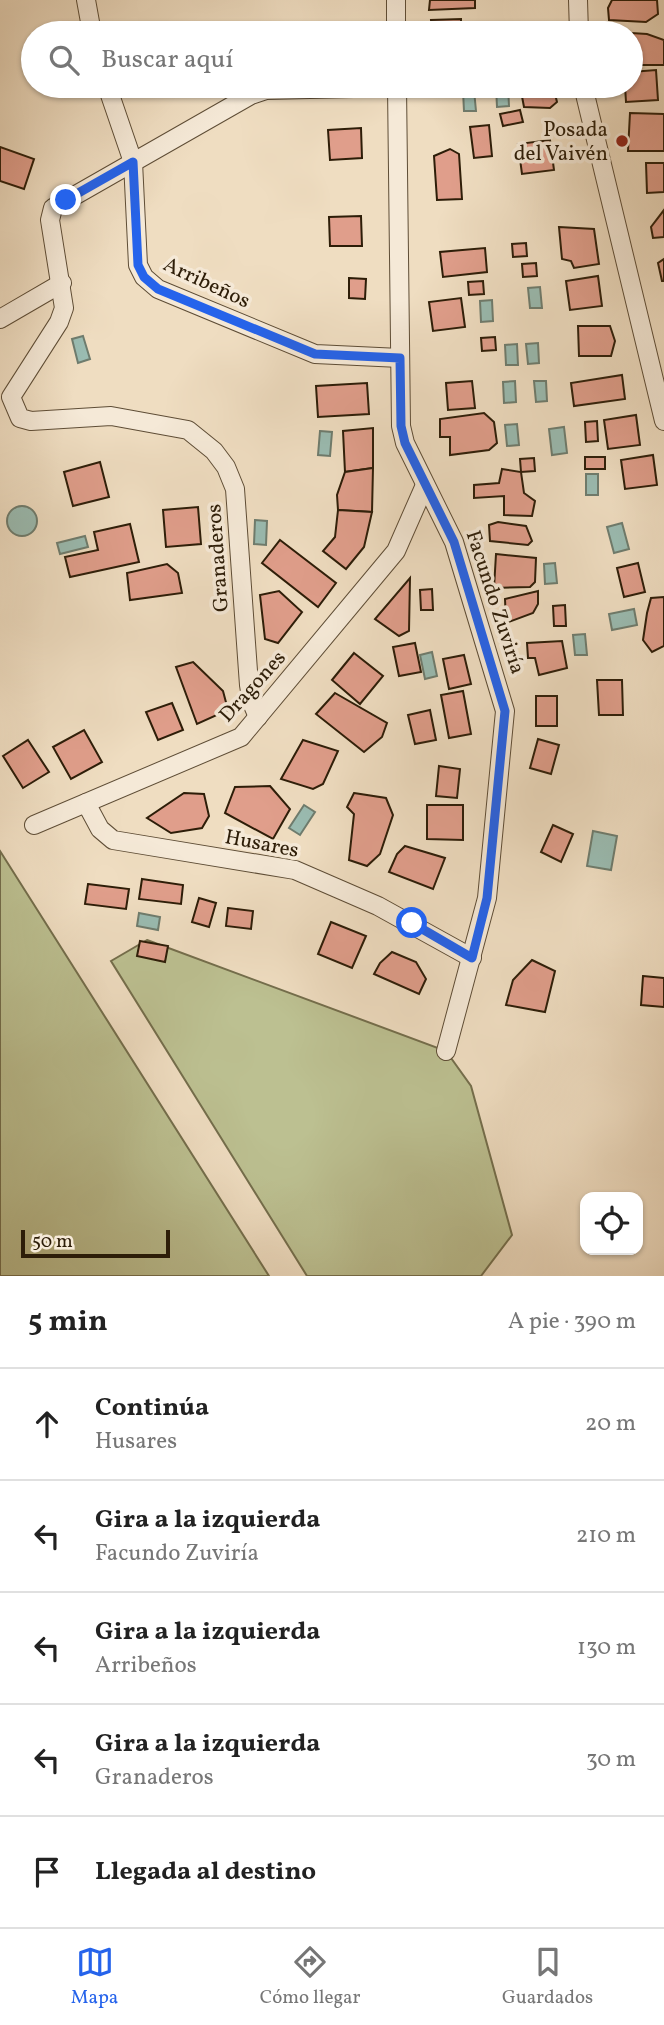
<!DOCTYPE html>
<html lang="es">
<meta charset="utf-8">
<style>
:root{--surface:#fff;--page:#f6f6f6;--text:#222;--muted:#767676;--line:#e0e0e0;--accent:#2563eb}
body{margin:0;font-family:Vollkorn,serif;background:var(--page);color:var(--text)}
.controls{position:absolute;right:21px;bottom:21px;display:grid;overflow:hidden;border-radius:14px;box-shadow:0 2px 5px #0004}
.controls button{width:63px;height:63px;display:grid;place-items:center;padding:0;border:0;border-bottom:2px solid var(--line);background:var(--surface);color:var(--text);font:35px sans-serif}
.scale{position:absolute;left:21px;bottom:18px;width:149px;box-sizing:border-box;padding-left:7px;border:4px solid #2d1d08;border-top:0;font-size:19px;line-height:24px;white-space:nowrap;color:#2d1d08;-webkit-text-stroke:5px #f5e9d7;paint-order:stroke}
.stop{position:absolute;width:21px;height:21px;margin:-16px;border:5px solid #2563eb;border-radius:50%;background:#fff}
.stop.end{background:#2563eb;border-color:#fff;box-shadow:0 2px 7px #0008}
.list{margin:0;padding:0;list-style:none}
h2{display:flex;justify-content:space-between;align-items:center;height:91px;margin:0;padding:0 28px;font-size:30px}
h2 small{font-size:23px;font-weight:400;color:var(--muted)}
.list li{display:grid;grid-template-columns:46px 1fr auto;gap:21px;align-items:center;box-sizing:border-box;height:112px;padding:0 28px;border-top:2px solid var(--line)}
.list b{display:block;font-size:26px;white-space:nowrap}
.list p{margin:0;font-size:23px;white-space:nowrap;color:var(--muted)}
.list em{font-size:23px;font-style:normal;color:var(--muted)}
.icon{flex:none;width:38px;height:38px;fill:none;stroke:currentColor;stroke-width:2;stroke-linecap:round;stroke-linejoin:round}
.map{position:relative;flex:none;width:664px;height:1276px;overflow:hidden}
.search{position:absolute;background:var(--surface);box-shadow:0 2px 5px #0004;left:21px;right:21px;top:21px;height:77px;display:flex;align-items:center;gap:18px;box-sizing:border-box;padding:0 24px;border-radius:38px;color:var(--muted);font-size:26px}
.sheet{height:651px;background:var(--surface)}
nav{display:flex;justify-content:space-around;align-items:center;box-sizing:border-box;height:98px;border-top:2px solid var(--line);background:var(--surface);font-size:19px;color:var(--muted)}
nav a{display:grid;justify-items:center;gap:4px}
nav .on{color:var(--accent)}
.map>svg:first-child{display:block}
.green{fill:#bcc091;stroke:#746e4c;stroke-width:2}
.water{fill:#9abcb2;stroke:#6e7c6e;stroke-width:2}
.building{fill:#e09e8b;stroke:#2d1d08;stroke-width:2}
.lines{fill:none;stroke-linecap:round;stroke-linejoin:round}
.street-casing{stroke:#5e4d36;stroke-width:20}
.street{stroke:#f5e9d7;stroke-width:18}
.route{stroke:#2563eb;stroke-width:9}
.poi-dot{fill:#8f2418;stroke:#f5e9d7;stroke-width:2.5}
.labels{text-anchor:middle;stroke-width:7;stroke-linejoin:round;paint-order:stroke}
.poi-label{font-size:21px;fill:#2d1d08;stroke:#f5e9d7;text-anchor:end}
.street-label{font-size:21px;fill:#2d1d08;stroke:#f5e9d7}
</style>
<div class="map">
<svg width="664" height="1276" viewBox="0 0 664 1276">
<rect width="100%" height="100%" fill="#efddc1"/>
<filter id="stains"><feTurbulence type="fractalNoise" baseFrequency=".00286" numOctaves="4"/><feColorMatrix values="0 0 0 0 .2 0 0 0 0 .09 0 0 0 0 .02 0 0 0 .5 -.17"/></filter>
<radialGradient id="worn" r=".72"><stop offset=".6" stop-color="#630" stop-opacity="0"/><stop offset="1" stop-color="#630" stop-opacity=".3"/></radialGradient>
<g class="green">
<polygon points="0,851 269,1276 0,1276"/>
<polygon points="147,940 446,1051 471,1086 512,1235 481,1276 307,1276 111,961"/>
</g>
<g class="water">
<polygon points="496,86 508,86 509,106 497,107"/>
<polygon points="474,90 476,111 464,111 463,91"/>
<polygon points="540,287 542,308 530,308 528,288"/>
<polygon points="492,300 493,321 481,322 480,301"/>
<polygon points="83,336 90,359 78,363 72,339"/>
<polygon points="538,343 539,363 528,364 526,344"/>
<polygon points="517,344 518,365 506,365 505,345"/>
<polygon points="515,381 516,402 504,403 503,382"/>
<polygon points="534,381 546,381 547,401 536,402"/>
<polygon points="517,424 519,445 507,446 505,425"/>
<polygon points="564,427 567,453 552,455 549,429"/>
<polygon points="320,431 332,432 330,456 318,455"/>
<rect x="586" y="474" width="12" height="21"/>
<circle cx="22" cy="521" r="15"/>
<polygon points="255,520 267,521 266,545 254,544"/>
<polygon points="622,523 629,549 614,553 607,527"/>
<polygon points="85,536 88,547 60,554 57,543"/>
<polygon points="555,563 557,583 545,584 544,564"/>
<polygon points="634,609 637,625 612,630 609,614"/>
<polygon points="585,634 587,655 575,655 573,635"/>
<polygon points="432,652 437,676 425,679 420,655"/>
<polygon points="304,805 315,812 300,835 289,828"/>
<polygon points="593,831 617,836 611,870 587,866"/>
<polygon points="139,913 160,917 158,930 137,926"/>
</g>
<g class="building">
<polygon points="430,0 475,0 475,8 429,10"/>
<polygon points="612,0 657,0 658,14 646,22 609,20 608,8"/>
<polygon points="461,19 461,33 432,33 431,20"/>
<polygon points="555,25 556,33 523,33 523,27"/>
<polygon points="631,33 647,34 664,40 664,65 631,65"/>
<polygon points="656,70 658,100 626,102 625,86 631,86 631,72"/>
<polygon points="520,86 553,86 557,102 550,108 524,107"/>
<polygon points="520,110 523,122 503,126 500,114"/>
<polygon points="630,113 664,114 664,151 628,151"/>
<polygon points="489,125 492,156 474,158 470,127"/>
<polygon points="361,128 362,158 330,160 328,130"/>
<polygon points="550,140 554,170 522,174 518,144"/>
<polygon points="0,147 34,159 24,189 0,181"/>
<polygon points="450,149 459,154 462,199 437,200 434,156"/>
<polygon points="646,163 664,163 664,192 647,193"/>
<polygon points="664,210 664,237 653,238 651,227"/>
<polygon points="361,216 362,246 330,246 329,217"/>
<polygon points="559,227 594,229 599,264 574,268 571,261 562,259"/>
<polygon points="526,243 527,256 513,257 512,244"/>
<polygon points="485,248 487,272 443,277 440,252"/>
<polygon points="664,259 664,281 662,281 658,263"/>
<polygon points="536,263 537,276 523,277 522,264"/>
<polygon points="598,276 602,306 570,310 566,281"/>
<polygon points="349,278 366,279 365,299 349,298"/>
<polygon points="483,281 484,294 469,295 468,282"/>
<polygon points="461,298 465,327 433,331 429,302"/>
<polygon points="578,326 610,326 615,341 611,356 579,356"/>
<polygon points="495,337 496,350 482,351 481,338"/>
<polygon points="622,375 625,399 574,406 571,383"/>
<polygon points="472,381 475,408 448,410 446,383"/>
<polygon points="367,383 369,414 318,417 316,386"/>
<polygon points="484,413 494,422 497,443 489,450 450,455 450,437 440,437 440,419"/>
<polygon points="636,415 640,445 608,449 604,420"/>
<polygon points="597,421 598,441 586,442 585,422"/>
<polygon points="373,428 373,468 345,472 343,431"/>
<polygon points="653,455 657,485 625,489 621,460"/>
<rect x="585" y="457" width="20" height="12"/>
<polygon points="534,458 535,471 521,472 520,459"/>
<polygon points="100,462 109,497 73,506 64,472"/>
<polygon points="373,468 372,512 338,510 337,495 345,472"/>
<polygon points="502,469 521,472 524,493 535,501 532,516 504,515 504,496 474,498 474,485 499,483"/>
<polygon points="198,507 201,544 166,547 163,510"/>
<polygon points="338,510 372,512 364,547 346,569 323,551 335,537"/>
<polygon points="498,522 526,526 532,541 528,545 490,541 489,525"/>
<polygon points="130,524 139,562 70,577 65,557 98,550 94,532"/>
<polygon points="280,540 336,583 318,607 262,563"/>
<polygon points="496,554 536,558 535,582 530,587 494,588"/>
<polygon points="638,563 645,592 624,597 617,568"/>
<polygon points="167,564 178,573 182,593 130,600 127,573"/>
<polygon points="410,578 409,631 399,636 375,619"/>
<polygon points="432,589 433,610 421,610 420,590"/>
<polygon points="279,591 302,612 278,643 265,639 260,595"/>
<polygon points="538,591 538,604 533,613 506,623 505,599"/>
<polygon points="664,597 664,646 652,652 643,640 647,613 651,598"/>
<polygon points="565,605 566,626 554,626 553,606"/>
<polygon points="562,641 567,668 539,675 535,658 528,658 527,643"/>
<polygon points="415,643 421,672 399,676 393,647"/>
<polygon points="354,653 383,676 360,704 332,680"/>
<polygon points="464,655 471,684 449,689 443,659"/>
<polygon points="193,662 223,691 228,710 197,724 176,667"/>
<polygon points="597,680 622,680 623,715 599,715"/>
<polygon points="463,691 471,734 449,738 441,695"/>
<polygon points="335,693 387,723 382,737 364,752 316,714"/>
<rect x="536" y="696" width="21" height="30"/>
<polygon points="172,703 183,730 158,740 146,712"/>
<polygon points="430,710 436,740 415,744 408,715"/>
<polygon points="84,730 102,762 71,779 53,747"/>
<polygon points="538,739 559,745 551,774 530,768"/>
<polygon points="28,740 49,772 23,788 3,756"/>
<polygon points="303,740 338,751 323,784 313,789 281,779"/>
<polygon points="439,766 460,769 457,798 436,796"/>
<polygon points="270,786 290,809 273,839 225,813 235,787"/>
<polygon points="184,793 204,794 209,816 202,828 171,833 147,818"/>
<polygon points="354,793 386,798 393,815 380,854 367,866 349,860 354,814 347,807"/>
<polygon points="427,805 463,805 463,840 427,839"/>
<polygon points="553,825 573,834 561,862 541,852"/>
<polygon points="405,846 445,858 433,889 389,872 397,854"/>
<polygon points="142,879 183,885 181,904 139,899"/>
<polygon points="88,884 129,889 126,909 85,904"/>
<polygon points="199,898 216,903 209,927 192,922"/>
<polygon points="228,908 253,911 251,929 226,926"/>
<polygon points="331,922 366,936 352,968 318,954"/>
<polygon points="140,941 168,946 165,962 137,956"/>
<polygon points="392,952 416,962 426,979 419,994 374,974 380,963"/>
<polygon points="532,960 555,971 545,1012 506,1005 513,980"/>
<polygon points="643,976 664,978 664,1007 641,1005"/>
</g>
<g class="lines">
<g class="street-casing">
<g id="street">
<polyline points="86,0 92,33"/>
<polyline points="396,0 396,33"/>
<polyline points="578,0 579,33"/>
<polyline points="107,86 133,162 138,265 144,277 158,289 315,354 400,358"/>
<polyline points="397,86 401,426 405,443 454,542 505,711 487,898 446,1051"/>
<polyline points="583,86 664,421"/>
<polyline points="0,319 62,283"/>
<polyline points="258,717 252,703 249,685 235,489 226,467 214,451 188,430 111,416 31,421 20,418 11,397 59,322 64,308 50,220 53,208 251,95 266,90 397,87"/>
<polyline points="86,803 100,829 113,840 295,870 378,906 472,958"/>
<polyline points="34,825 241,737 396,551 425,485"/>
</g>
</g>
<use href="#street" class="street"/>
</g>
<g class="lines">
<polyline class="route" points="66,200 133,162 138,265 144,277 158,289 315,354 400,358 401,426 405,443 454,542 505,711 487,898 472,958 412,923"/>
</g>
<circle class="poi-dot" cx="622" cy="141" r="7"/>
<g class="labels">
<g class="poi-label">
<text x="608" y="136">Posada<tspan x="608" dy="24">del Vaivén</tspan></text>
</g>
<g class="street-label">
<text transform="translate(207 282) rotate(25)" y="7">Arribeños</text>
<text transform="translate(217 558) rotate(-94)" y="7">Granaderos</text>
<text transform="translate(496 602) rotate(72)" y="7">Facundo Zuviría</text>
<text transform="translate(252 686) rotate(-48)" y="7">Dragones</text>
<text transform="translate(262 843) rotate(11)" y="7">Husares</text>
</g>
</g>
<rect width="100%" height="100%" filter="url(#stains)"/>
<rect width="100%" height="100%" fill="url(#worn)"/>
</svg>
<div class="controls">
<button><svg class="icon" aria-label="locate" viewBox="0 0 24 24"><circle cx="12" cy="12" r="6"/><path d="M12 2v4M12 18v4M2 12h4M18 12h4"/></svg></button>
</div>
<div class="scale">50 m</div>
<div class="stop" style="left:412px;top:923px"></div>
<div class="stop end" style="left:66px;top:200px"></div>
<div class="search"><svg class="icon" aria-label="search" viewBox="0 0 24 24"><circle cx="10" cy="10" r="6"/><path d="M15 15l6 6"/></svg>Buscar aquí</div>
</div>
<section class="sheet">
<h2>5 min<small>A pie · 390 m</small></h2>
<ul class="list">
<li><svg class="icon" aria-label="ahead" viewBox="0 0 24 24"><path d="M12 20V5M6 11l6-6 6 6"/></svg><div><b>Continúa</b><p>Husares</p></div><em>20 m</em></li>
<li><svg class="icon" aria-label="left" viewBox="0 0 24 24"><path d="M17 20v-9H6M10 6l-5 5 5 5"/></svg><div><b>Gira a la izquierda</b><p>Facundo Zuviría</p></div><em>210 m</em></li>
<li><svg class="icon" aria-label="left" viewBox="0 0 24 24"><path d="M17 20v-9H6M10 6l-5 5 5 5"/></svg><div><b>Gira a la izquierda</b><p>Arribeños</p></div><em>130 m</em></li>
<li><svg class="icon" aria-label="left" viewBox="0 0 24 24"><path d="M17 20v-9H6M10 6l-5 5 5 5"/></svg><div><b>Gira a la izquierda</b><p>Granaderos</p></div><em>30 m</em></li>
<li><svg class="icon" aria-label="arrive" viewBox="0 0 24 24"><path d="M6 21V4h12l-3 4 3 4H6"/></svg><div><b>Llegada al destino</b></div></li>
</ul>
</section>
<nav>
<a class="on"><svg class="icon" aria-label="map" viewBox="0 0 24 24"><path d="M3 6l6-2 6 2 6-2v14l-6 2-6-2-6 2zM9 4v14M15 6v14"/></svg>Mapa</a>
<a><svg class="icon" aria-label="directions" viewBox="0 0 24 24"><path d="M12 3l9 9-9 9-9-9zM9 14v-3h6M13 9l2 2-2 2"/></svg>Cómo llegar</a>
<a><svg class="icon" aria-label="saved" viewBox="0 0 24 24"><path d="M7 4h10v16l-5-4-5 4z"/></svg>Guardados</a>
</nav>
